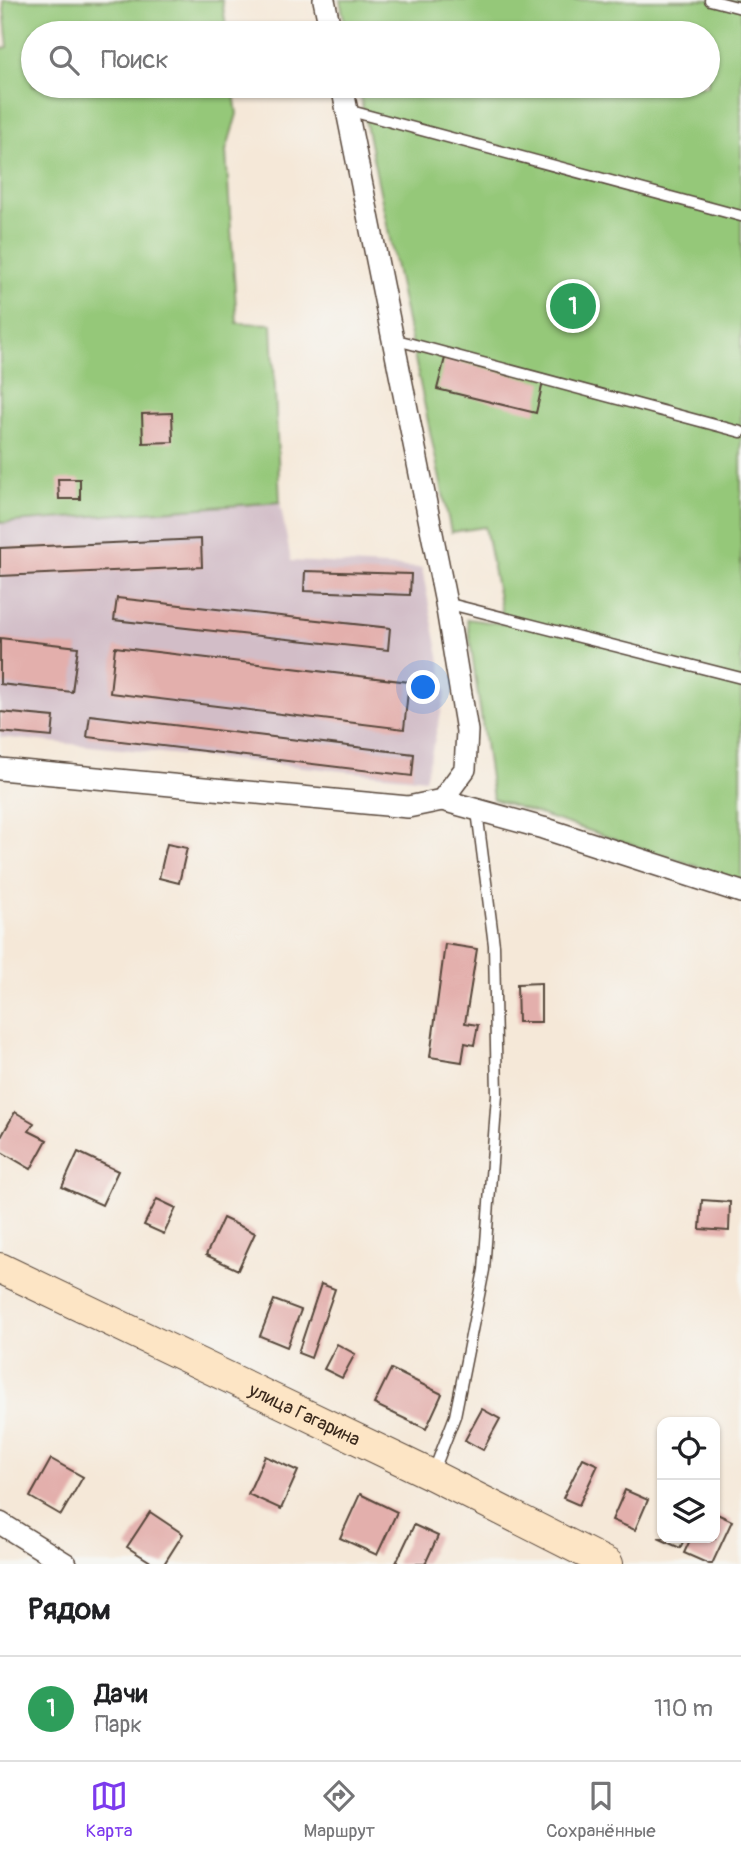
<!DOCTYPE html>
<html lang="ru">
<meta charset="utf-8">
<style>
:root{--surface:#fff;--page:#f2f2f2;--text:#202124;--muted:#757577;--line:#e0e0e0;--accent:#7c3aed}
body{margin:0;font-family:Pangolin,sans-serif;background:var(--page);color:var(--text)}
.controls{position:absolute;right:21px;bottom:21px;display:grid;overflow:hidden;border-radius:14px;box-shadow:0 2px 5px #0004}
.controls button{width:63px;height:63px;display:grid;place-items:center;padding:0;border:0;border-bottom:2px solid var(--line);background:var(--surface);color:var(--text);font:35px sans-serif}
.you{position:absolute;left:424px;top:688px;width:24px;height:24px;margin:-18px;border:5px solid #fff;border-radius:50%;background:#1a73e8;box-shadow:0 0 0 10px #1a73e833}
.badge{display:grid;place-items:center;width:46px;height:46px;border-radius:50%;background:var(--accent);color:#fff;font-size:23px;font-weight:700}
.pin{position:absolute;translate:-50% -50%;border:4px solid #fff;box-shadow:0 2px 7px #0006}
.list{margin:0;padding:0;list-style:none}
h2{display:flex;justify-content:space-between;align-items:center;height:91px;margin:0;padding:0 28px;font-size:30px}
h2 small{font-size:23px;font-weight:400;color:var(--muted)}
.list li{display:grid;grid-template-columns:46px 1fr auto;gap:21px;align-items:center;box-sizing:border-box;height:105px;padding:0 28px;border-top:2px solid var(--line)}
.list b{display:block;font-size:26px;white-space:nowrap}
.list p{margin:0;font-size:23px;white-space:nowrap;color:var(--muted)}
.list em{font-size:23px;font-style:normal;color:var(--muted)}
.icon{flex:none;width:38px;height:38px;fill:none;stroke:currentColor;stroke-width:2;stroke-linecap:round;stroke-linejoin:round}
.map{position:relative;flex:none;width:741px;height:1564px;overflow:hidden}
.search{position:absolute;background:var(--surface);box-shadow:0 2px 5px #0004;left:21px;right:21px;top:21px;height:77px;display:flex;align-items:center;gap:18px;box-sizing:border-box;padding:0 24px;border-radius:38px;color:var(--muted);font-size:26px}
.sheet{height:196px;background:var(--surface)}
nav{display:flex;justify-content:space-around;align-items:center;box-sizing:border-box;height:98px;border-top:2px solid var(--line);background:var(--surface);font-size:19px;color:var(--muted)}
nav a{display:grid;justify-items:center;gap:4px}
nav .on{color:var(--accent)}
.map>svg:first-child{display:block}
.industrial{fill:#d2bdc7}
.green{fill:#95c879;stroke:#68794c;stroke-width:2}
.building{fill:#e3afac}
.lines{fill:none;stroke-linecap:round;stroke-linejoin:round}
.lane-casing{stroke:#57463a;stroke-width:13}
.street-casing{stroke:#57463a;stroke-width:24}
.secondary-casing{stroke:#57463a;stroke-width:32}
.lane{stroke:#fff;stroke-width:10}
.street{stroke:#fff;stroke-width:21}
.secondary{stroke:#fde5c5;stroke-width:30}
.labels{text-anchor:middle;stroke-width:5;stroke-linejoin:round;paint-order:stroke}
.street-label{font-size:19px;fill:#3b2a1e;stroke:#f6f6f2}
</style>
<div class="map">
<svg width="741" height="1564" viewBox="0 0 741 1564">
<rect width="100%" height="100%" fill="#f6f6f2"/>
<filter id="ink" filterUnits="userSpaceOnUse"><feTurbulence type="fractalNoise" baseFrequency=".0143" numOctaves="2"/><feDisplacementMap in="SourceGraphic" scale="14" xChannelSelector="R" yChannelSelector="G"/><feConvolveMatrix kernelMatrix="1 2 1 2 8 2 1 2 1" color-interpolation-filters="sRGB"/></filter>
<filter id="wash" filterUnits="userSpaceOnUse"><feTurbulence type="fractalNoise" baseFrequency=".00686" numOctaves="4" result="noise"/><feDisplacementMap in="SourceGraphic" scale="28" xChannelSelector="R" yChannelSelector="G"/><feGaussianBlur stdDeviation="1.57" result="paint"/><feColorMatrix in="noise" values="0 0 0 0 0 0 0 0 0 0 0 0 0 0 0 0 0 1.4 0 .05"/><feComposite in="paint" operator="in"/></filter>
<g filter="url(#wash)">
<rect width="100%" height="100%" fill="#f5e8d8"/>
<polygon class="industrial" points="280,502 291,561 422,568 446,693 425,779 0,737 0,523"/>
<g class="green">
<polygon points="3,0 222,0 227,33 33,33 33,86 233,86 237,114 226,151 237,323 272,324 280,502 0,523 0,49 8,47"/>
<polygon points="340,0 741,0 741,881 493,799 467,619 504,624 485,527 451,532 358,86 708,86 708,33 347,33"/>
</g>
<g id="blocks">
<g class="building">
<polygon points="445,358 543,382 536,413 437,389"/>
<polygon points="172,413 173,442 143,443 142,414"/>
<polygon points="58,479 80,479 80,499 59,499"/>
<polygon points="201,539 202,567 0,576 0,548"/>
<polygon points="305,571 411,574 410,595 304,591"/>
<polygon points="117,598 390,628 388,650 114,620"/>
<polygon points="0,638 78,647 72,692 0,684"/>
<polygon points="115,647 409,682 404,729 110,693"/>
<polygon points="0,712 54,717 52,737 0,732"/>
<polygon points="90,715 414,754 412,776 87,737"/>
<polygon points="167,844 187,848 179,883 159,878"/>
<polygon points="445,944 477,949 465,1023 478,1025 474,1045 465,1043 462,1062 430,1057"/>
<polygon points="541,983 541,1022 518,1022 517,984"/>
<polygon points="15,1112 34,1123 29,1131 47,1140 31,1169 0,1151 0,1139"/>
<polygon points="78,1152 118,1171 102,1205 62,1187"/>
<polygon points="157,1199 176,1208 164,1234 144,1225"/>
<polygon points="702,1200 730,1202 729,1231 700,1229"/>
<polygon points="223,1218 255,1233 238,1270 206,1255"/>
<polygon points="321,1284 335,1289 311,1358 298,1353"/>
<polygon points="274,1300 301,1310 287,1347 260,1336"/>
<polygon points="337,1344 355,1354 342,1378 324,1369"/>
<polygon points="391,1369 442,1394 426,1429 374,1404"/>
<polygon points="482,1409 500,1419 483,1450 465,1440"/>
<polygon points="265,1456 298,1471 281,1509 248,1494"/>
<polygon points="583,1458 598,1465 579,1505 563,1498"/>
<polygon points="51,1459 83,1477 61,1515 30,1497"/>
<polygon points="625,1490 648,1500 635,1530 612,1520"/>
<polygon points="360,1494 397,1512 377,1555 340,1538"/>
<polygon points="150,1512 183,1534 164,1564 154,1564 127,1547"/>
<polygon points="715,1513 732,1521 712,1564 709,1564 684,1553 691,1538 715,1538"/>
<polygon points="414,1525 438,1536 425,1564 399,1564 396,1563"/>
<polygon points="658,1538 685,1538 680,1548"/>
</g>
</g>
</g>
<g filter="url(#ink)">
<use href="#blocks" fill-opacity="0" stroke="#57463a" stroke-width="2"/>
<g class="lines">
<g class="lane-casing">
<g id="lane">
<polyline points="710,0 741,8"/>
<polyline points="347,110 741,216"/>
<polyline points="393,339 741,432"/>
<polyline points="446,603 741,678"/>
<polyline points="433,1473 455,1416 484,1270 497,1095 494,945 477,811"/>
</g>
</g>
<g class="street-casing">
<g id="street">
<polyline points="324,0 331,33"/>
<polyline points="0,769 408,807 442,800 465,769 467,731 446,603 342,86"/>
<polyline points="442,800 543,828 741,892"/>
<polyline points="0,1523 66,1564"/>
</g>
</g>
<g class="secondary-casing">
<g id="secondary">
<path id="s1" d="M0,1268L432,1475L608,1564"/>
</g>
</g>
<use href="#lane" class="lane"/>
<use href="#street" class="street"/>
<use href="#secondary" class="secondary"/>
</g>
</g>
<g class="labels">
<g class="street-label">
<text dy="7" stroke="none"><textPath href="#s1" startOffset="338">улица Гагарина</textPath></text>
</g>
</g>
</svg>
<div class="controls">
<button><svg class="icon" aria-label="locate" viewBox="0 0 24 24"><circle cx="12" cy="12" r="6"/><path d="M12 2v4M12 18v4M2 12h4M18 12h4"/></svg></button>
<button><svg class="icon" aria-label="layers" viewBox="0 0 24 24"><path d="M12 4l9 5-9 5-9-5zM3 14l9 5 9-5"/></svg></button>
</div>
<div class="you"></div>
<div class="pin badge" style="left:573px;top:306px;background:#2e9e5b">1</div>
<div class="search"><svg class="icon" aria-label="search" viewBox="0 0 24 24"><circle cx="10" cy="10" r="6"/><path d="M15 15l6 6"/></svg>Поиск</div>
</div>
<section class="sheet">
<h2>Рядом<small></small></h2>
<ul class="list">
<li><span class="badge" style="background:#2e9e5b">1</span><div><b>Дачи</b><p>Парк</p></div><em>110 m</em></li>
</ul>
</section>
<nav>
<a class="on"><svg class="icon" aria-label="map" viewBox="0 0 24 24"><path d="M3 6l6-2 6 2 6-2v14l-6 2-6-2-6 2zM9 4v14M15 6v14"/></svg>Карта</a>
<a><svg class="icon" aria-label="directions" viewBox="0 0 24 24"><path d="M12 3l9 9-9 9-9-9zM9 14v-3h6M13 9l2 2-2 2"/></svg>Маршрут</a>
<a><svg class="icon" aria-label="saved" viewBox="0 0 24 24"><path d="M7 4h10v16l-5-4-5 4z"/></svg>Сохранённые</a>
</nav>
